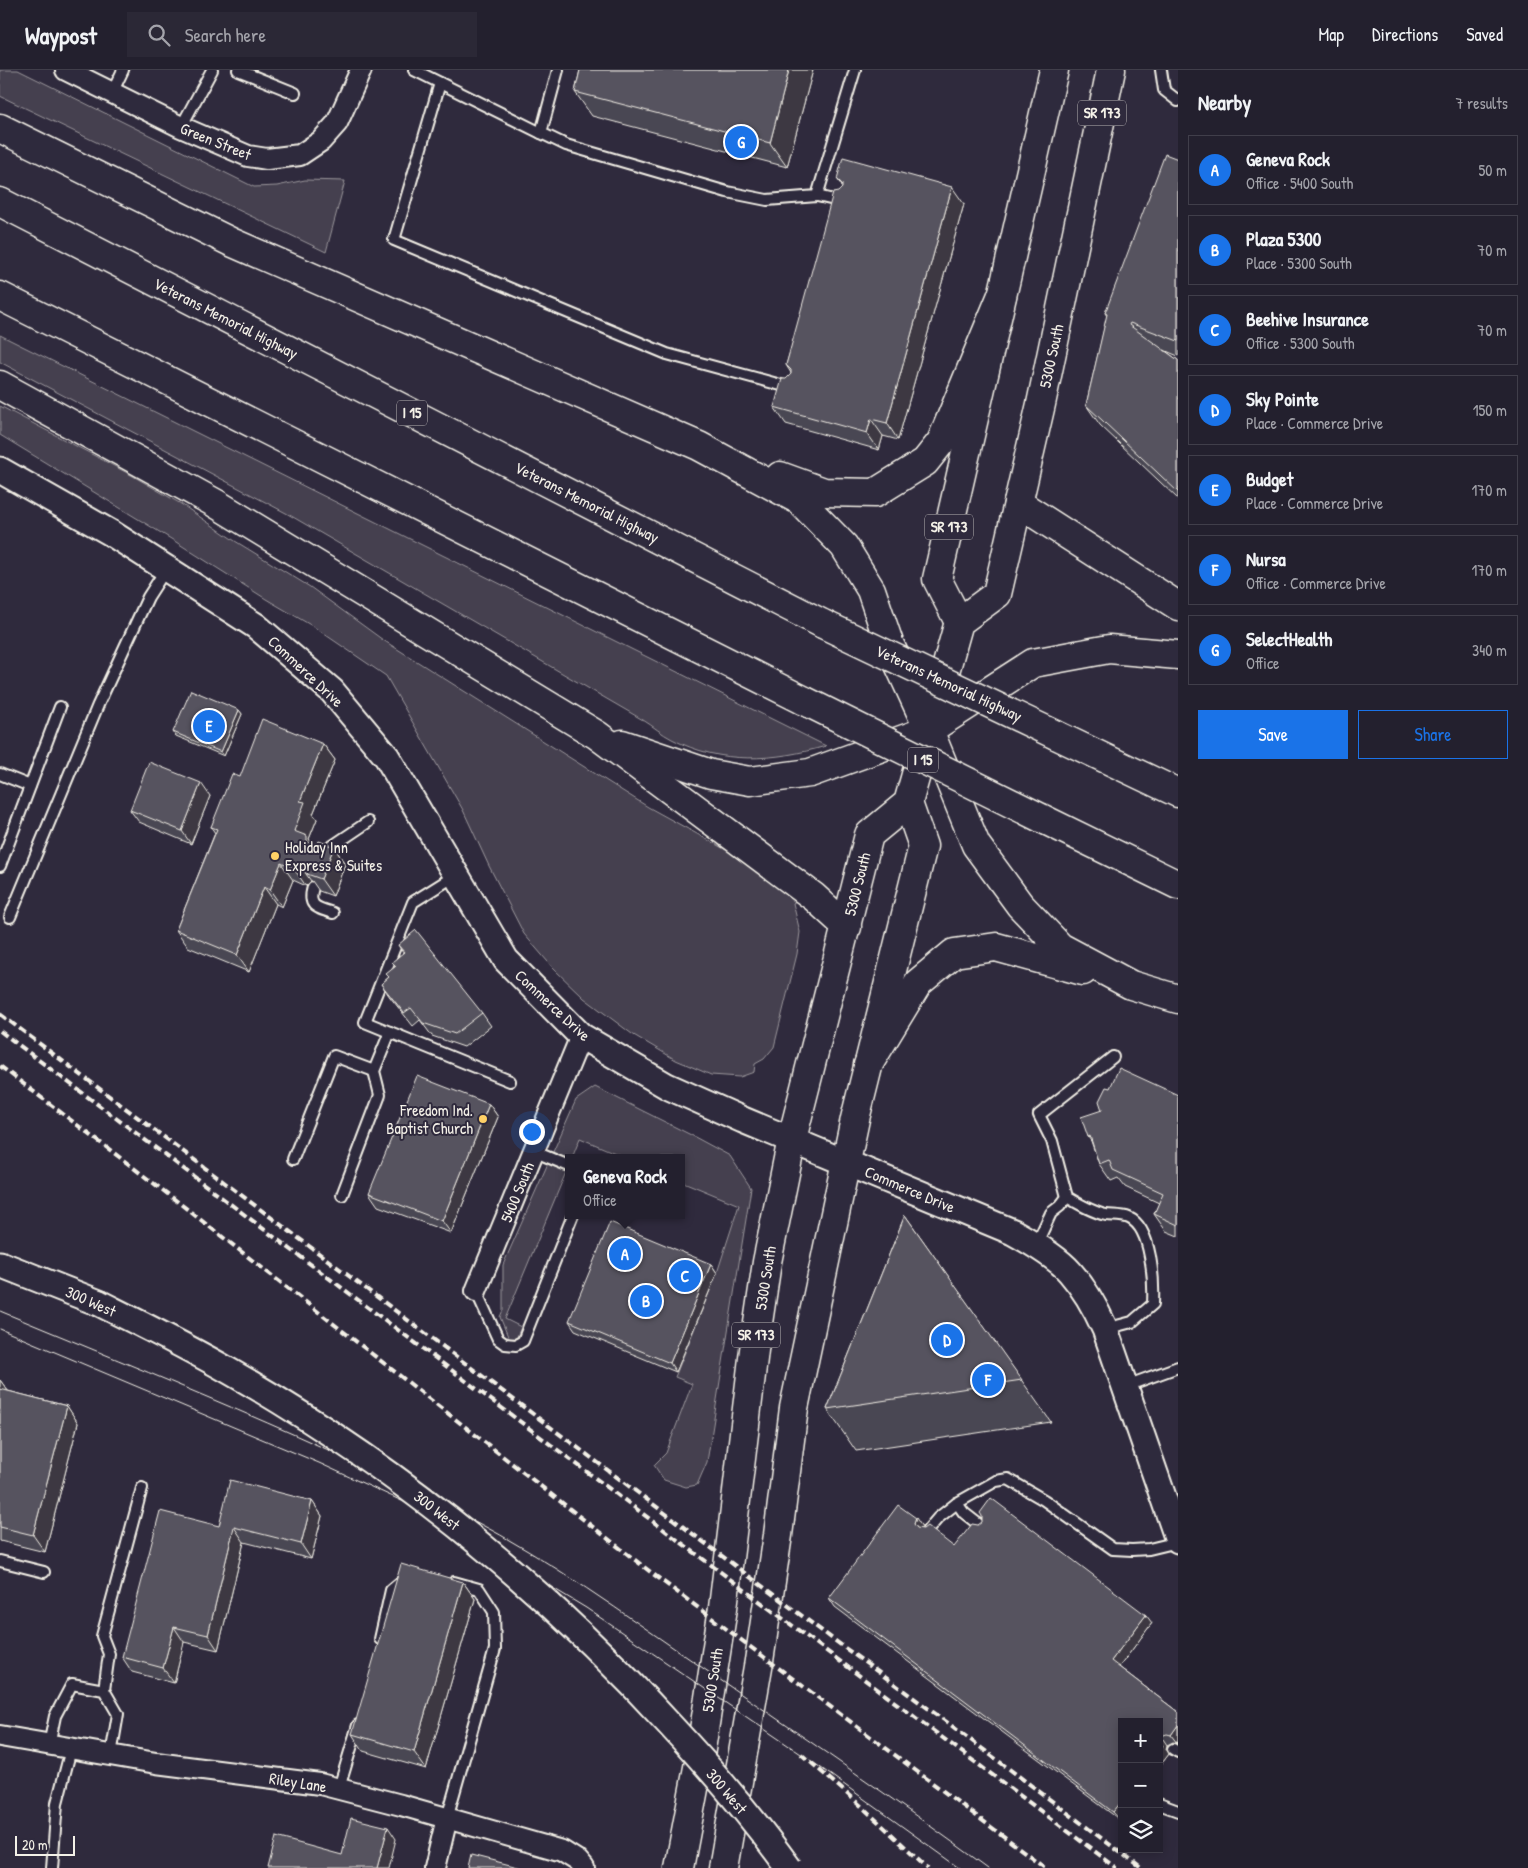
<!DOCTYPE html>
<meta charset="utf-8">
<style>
:root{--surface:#23202e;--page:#2b2836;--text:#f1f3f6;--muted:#a3a3aa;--line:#403e4a;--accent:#1a73e8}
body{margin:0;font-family:"Patrick Hand",sans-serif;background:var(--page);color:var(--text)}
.controls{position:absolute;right:15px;bottom:15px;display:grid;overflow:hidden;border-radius:0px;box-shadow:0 2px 12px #0003}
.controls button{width:45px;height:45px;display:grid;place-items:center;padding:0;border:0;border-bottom:1px solid var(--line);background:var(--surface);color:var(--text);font:25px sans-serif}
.scale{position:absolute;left:15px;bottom:12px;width:60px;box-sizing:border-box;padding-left:5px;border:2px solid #f4f1e8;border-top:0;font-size:14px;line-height:18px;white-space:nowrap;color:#f4f1e8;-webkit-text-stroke:4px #2f2a3d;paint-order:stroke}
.you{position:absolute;left:531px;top:1061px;width:18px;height:18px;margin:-12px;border:4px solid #fff;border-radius:50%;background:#1a73e8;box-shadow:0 0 0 8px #1a73e833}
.badge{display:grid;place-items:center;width:32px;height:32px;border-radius:50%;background:var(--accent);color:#fff;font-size:16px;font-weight:700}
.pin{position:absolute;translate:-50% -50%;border:2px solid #fff;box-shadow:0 1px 5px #0006}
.popup{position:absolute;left:565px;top:1084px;width:120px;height:65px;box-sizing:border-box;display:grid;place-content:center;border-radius:0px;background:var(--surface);filter:drop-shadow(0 1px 4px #0005);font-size:16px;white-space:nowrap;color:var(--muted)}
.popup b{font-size:19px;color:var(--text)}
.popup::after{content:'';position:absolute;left:50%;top:100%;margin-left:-10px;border:10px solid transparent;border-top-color:var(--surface)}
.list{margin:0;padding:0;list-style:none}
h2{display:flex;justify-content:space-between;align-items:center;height:65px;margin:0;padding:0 20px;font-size:21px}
h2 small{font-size:16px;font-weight:400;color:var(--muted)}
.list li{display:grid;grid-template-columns:32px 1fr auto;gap:15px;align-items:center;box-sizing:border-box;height:70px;margin:0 10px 10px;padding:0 10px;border:1px solid var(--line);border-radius:0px}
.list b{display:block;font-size:19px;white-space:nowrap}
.list p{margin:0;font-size:16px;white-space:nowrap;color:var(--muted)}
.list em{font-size:16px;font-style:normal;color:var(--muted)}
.actions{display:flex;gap:10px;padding:15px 20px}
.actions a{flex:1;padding:11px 0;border:1px solid var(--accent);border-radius:0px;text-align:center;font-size:18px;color:var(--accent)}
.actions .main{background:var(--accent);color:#fff}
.icon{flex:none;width:28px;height:28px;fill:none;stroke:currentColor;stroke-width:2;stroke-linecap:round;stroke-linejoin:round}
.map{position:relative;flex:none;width:1178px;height:1798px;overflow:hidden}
header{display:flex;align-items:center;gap:30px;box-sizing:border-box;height:70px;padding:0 25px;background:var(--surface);border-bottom:1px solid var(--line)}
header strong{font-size:24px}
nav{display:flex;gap:28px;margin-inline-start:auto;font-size:18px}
.search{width:350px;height:45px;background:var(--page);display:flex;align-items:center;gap:12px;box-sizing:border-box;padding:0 18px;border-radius:0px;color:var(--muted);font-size:19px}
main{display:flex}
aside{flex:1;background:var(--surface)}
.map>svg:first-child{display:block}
.green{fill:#454050;stroke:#9c989c}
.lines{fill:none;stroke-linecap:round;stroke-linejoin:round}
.service-casing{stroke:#f4f1e8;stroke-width:14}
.minor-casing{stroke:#f4f1e8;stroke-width:24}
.tertiary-casing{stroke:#f4f1e8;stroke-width:29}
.primary-casing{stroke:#f4f1e8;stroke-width:31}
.motorway-casing{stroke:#f4f1e8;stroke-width:31}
.service{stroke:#2f2a3d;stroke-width:10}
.minor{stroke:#2f2a3d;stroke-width:20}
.tertiary{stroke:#2f2a3d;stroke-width:25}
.primary{stroke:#2f2a3d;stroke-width:28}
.motorway{stroke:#2f2a3d;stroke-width:28}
.tram{stroke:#f4f1e8;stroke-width:1}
.rail{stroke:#f4f1e8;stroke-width:4;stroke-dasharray:8 4;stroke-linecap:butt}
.tertiary-bridge-casing{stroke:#f4f1e8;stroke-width:29;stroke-linecap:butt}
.motorway-bridge-casing{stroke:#f4f1e8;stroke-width:31;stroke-linecap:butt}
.tertiary-bridge{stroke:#2f2a3d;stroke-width:25}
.motorway-bridge{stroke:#2f2a3d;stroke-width:28}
.wall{fill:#4a4752;stroke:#f4f1e8}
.shaded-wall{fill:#3c3942;stroke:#f4f1e8}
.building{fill:#56525f;stroke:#f4f1e8}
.poi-dot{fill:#ffd166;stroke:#2f2a3d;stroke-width:2}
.labels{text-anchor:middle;stroke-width:4;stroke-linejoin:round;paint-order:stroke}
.shield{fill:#2f2a3d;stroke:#b9b5b5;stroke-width:1}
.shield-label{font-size:15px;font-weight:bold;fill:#f4f1e8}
.street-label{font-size:16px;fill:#f4f1e8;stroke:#2f2a3d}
.poi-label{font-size:16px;fill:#f4f1e8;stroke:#2f2a3d;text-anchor:start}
</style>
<header>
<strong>Waypost</strong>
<div class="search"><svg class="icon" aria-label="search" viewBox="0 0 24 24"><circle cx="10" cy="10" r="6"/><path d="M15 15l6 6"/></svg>Search here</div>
<nav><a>Map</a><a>Directions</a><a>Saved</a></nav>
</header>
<main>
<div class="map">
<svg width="1178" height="1798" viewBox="0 0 1178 1798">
<rect width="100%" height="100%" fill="#2f2a3d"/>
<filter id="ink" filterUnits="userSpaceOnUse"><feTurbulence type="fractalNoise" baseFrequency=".02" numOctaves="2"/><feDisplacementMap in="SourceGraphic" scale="10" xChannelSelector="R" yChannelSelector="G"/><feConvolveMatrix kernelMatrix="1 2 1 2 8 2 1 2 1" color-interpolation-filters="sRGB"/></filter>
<g filter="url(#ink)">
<g class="green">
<polygon points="0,0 18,0 254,117 277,116 305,110 345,111 326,182 0,26"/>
<path d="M0,265L826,676C774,691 721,695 672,669C662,664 653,656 643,650L286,443L0,292Z"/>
<polygon points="0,336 133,406 181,434 235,471 310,517 383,570 648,737 757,797 796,831 793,833 800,862 797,884 774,977 764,989 755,994 754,1002 740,1007 711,1005 676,990 632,964 584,928 554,899 524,864 489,796 463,740 386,606 314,557 266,529 176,472 0,365"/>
<polygon points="595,1017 691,1065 730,1086 751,1118 707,1392 697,1415 686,1417 664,1410 654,1395 666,1383 692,1314 675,1307 717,1203 739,1135 681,1111 681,1088 627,1088 580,1068 572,1088 569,1088 569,1095 505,1249 521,1257 516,1269 514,1271 509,1269 500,1247 503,1240 503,1195 576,1030"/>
</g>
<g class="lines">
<g class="service-casing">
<g id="service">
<polyline points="238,0 295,23"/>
<polyline points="414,0 541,63 558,0"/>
<polyline points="1161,0 1164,20 1178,31"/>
<polyline points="440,13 394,170 667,284 792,318"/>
<polyline points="112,23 123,0"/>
<polyline points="181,57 212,0"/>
<polyline points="541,63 566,75 727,122 767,130 817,126 855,0"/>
<polyline points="817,126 843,132"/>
<polyline points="0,704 30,716"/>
<polyline points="325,785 328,779 368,752"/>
<polyline points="0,796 60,637"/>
<polyline points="456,805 413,832 365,952 510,1011"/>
<path d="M313,817C307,837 317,838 333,843"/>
<polyline points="10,847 98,635 148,527 166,499"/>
<polyline points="533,1081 569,1096"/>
<polyline points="293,1089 334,986 374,1001"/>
<polyline points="342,1125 380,1025 374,1001 390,962"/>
<polyline points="1067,1127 1052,1071 1039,1045 1113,987"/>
<path d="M1036,1175L1051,1143L1060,1136L1067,1127C1079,1134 1092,1142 1106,1145C1113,1146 1122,1145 1129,1148C1152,1158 1154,1212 1153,1234L1132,1252L1105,1259"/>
<polyline points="476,1221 498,1269 505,1274 516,1275 523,1271 573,1145"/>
<polyline points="1126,1316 1178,1297"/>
<polyline points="957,1433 964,1443 982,1457"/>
<polyline points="927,1461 938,1448 957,1433 996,1411 1008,1409 1044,1430 1113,1479 1132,1480 1149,1479 1178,1472"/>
<polyline points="0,1491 44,1502"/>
<polyline points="380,1569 391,1520 403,1510"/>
<polyline points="104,1620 109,1584 102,1566 142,1418"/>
<polyline points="49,1675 55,1646 72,1614 104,1620 118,1644 111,1685"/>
<polyline points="1173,1679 1178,1682"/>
<polyline points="339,1718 358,1655"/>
<polyline points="1159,1734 1178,1741"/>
<polyline points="447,1748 495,1579 494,1542 479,1519 454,1512"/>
<polyline points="52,1798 57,1733 71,1679"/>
</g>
</g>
<g class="minor-casing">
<g id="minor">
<polyline points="66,0 181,57 248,86 267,89 300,85 321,71 337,53 361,0"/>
<polyline points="476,1221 581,966"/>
<polyline points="0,1666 156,1693 320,1714 401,1735 562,1781 578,1791 584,1798"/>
<polyline points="435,1798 447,1748"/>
</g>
</g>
<g class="tertiary-casing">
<g id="tertiary">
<path d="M0,400L111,463L256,556L332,621L387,687L506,890L581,966L667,1016L743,1050L1013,1162C1031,1172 1057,1187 1070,1202C1085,1219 1096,1239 1105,1259L1178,1470"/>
<polyline points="0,1194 99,1233"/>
</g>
</g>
<g class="primary-casing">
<g id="primary">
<polyline points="959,552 937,509 1054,0"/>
<polyline points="679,1798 699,1692 723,1538 754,1280 767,1192 792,1069 869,765 908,733 959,552 997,524 1041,334 1111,0"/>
<polyline points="723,1798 759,1591 778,1465 794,1338 855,1049 923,776 908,733"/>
</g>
</g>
<g class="motorway-casing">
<g id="motorway">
<polyline points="0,58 231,172 699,376 799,430 844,476 871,520 889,573 929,660 976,775 1020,835 1060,877 1131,915 1178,929"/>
<polyline points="0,132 823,554"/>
<polyline points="0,226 805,631"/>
<polyline points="0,315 215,433 597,665 814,827 847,857"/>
<polyline points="780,406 824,422 875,423 925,392 941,372 1002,225"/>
<polyline points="1018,433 1178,536"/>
<polyline points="1056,665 1178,723"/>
<polyline points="622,674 711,704 750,711 810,703 929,660 1033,593 1109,579 1178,585"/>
<polyline points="1041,748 1178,815"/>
<polyline points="868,995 918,913 954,883 996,877 1083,901"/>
</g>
</g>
<use href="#service" class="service"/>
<use href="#minor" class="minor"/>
<use href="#tertiary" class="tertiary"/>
<use href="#primary" class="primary"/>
<use href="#motorway" class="motorway"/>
<g class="tram">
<path d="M0,1241C158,1307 319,1370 471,1449C550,1490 624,1544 697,1594C795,1661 893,1728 988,1798"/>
<polyline points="0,1259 319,1393 415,1437 462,1463 586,1538 801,1684"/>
<polyline points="810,1690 960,1798"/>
</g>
<g class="rail">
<polyline points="0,944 834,1570 944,1650 1141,1798"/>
<polyline points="0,961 675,1468 1117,1798"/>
<polyline points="0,996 169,1125 653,1504 1046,1798"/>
<polyline points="801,1684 859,1734 928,1798"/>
</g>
<g class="tertiary-bridge-casing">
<path id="tertiary-bridge" d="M99,1233C143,1255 188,1277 231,1302C395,1396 543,1516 670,1655C712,1700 753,1748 789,1798"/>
</g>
<g class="motorway-bridge-casing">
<g id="motorway-bridge">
<polyline points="823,554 1056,665"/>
<polyline points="805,631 1041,748"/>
</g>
</g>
<use href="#tertiary-bridge" class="tertiary-bridge"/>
<use href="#motorway-bridge" class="motorway-bridge"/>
</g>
<g class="wall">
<polygon points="580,0 813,0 787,97 592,46 575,22"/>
<polygon points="1178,89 1178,286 1164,280 1178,290 1178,429 1100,355 1086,335 1107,246 1105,243"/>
<polygon points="837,109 964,134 898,370 883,366 879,380 786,354 774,337 791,304 791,303 786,295 838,122 842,118 842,116"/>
<polygon points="239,640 242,644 224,686 176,666 173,662"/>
<polygon points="323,674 335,690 313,744 317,749 309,769 312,774 334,777 345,794 333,826 319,821 312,811 311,811 306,816 293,810 282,837 276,834 249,902 188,877 176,860 215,763 211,757 240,707"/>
<polygon points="210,726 191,774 139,752 130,740"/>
<polygon points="398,875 482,943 491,956 464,977 432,966 420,950 413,956 390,927 381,914 389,907 403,883"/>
<polygon points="1110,1018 1178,1025 1178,1166 1166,1161 1154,1144 1159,1133 1125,1117 1118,1108 1111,1111 1099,1094 1091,1071 1088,1067 1102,1040"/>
<polygon points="489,1034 498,1047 451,1163 378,1136 369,1123"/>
<polygon points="905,1145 1051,1352 856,1381 827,1339"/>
<polygon points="711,1194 717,1203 676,1302 575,1260 569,1251"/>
<polygon points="0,1310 8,1321 67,1336 78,1353 45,1482 0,1471"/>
<polygon points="312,1431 322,1446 311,1489 244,1472 218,1580 184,1572 174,1613 132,1602 122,1587 219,1456"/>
<polygon points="922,1457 921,1459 954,1477 1152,1553 1119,1597 1178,1642 1178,1672 1177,1673 1173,1672 1167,1675 1166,1679 1169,1684 1159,1697 1159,1652 1122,1652 1122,1748 1120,1750 835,1537 829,1528"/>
<polygon points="463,1512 475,1529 426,1699 363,1681 352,1664"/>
</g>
<g class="shaded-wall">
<polygon points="789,0 813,0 787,97 770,73"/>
<polygon points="952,117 964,134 898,370 887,353"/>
<polygon points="871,349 883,366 879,380 867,363"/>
<polygon points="239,640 242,644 224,686 221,682"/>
<polygon points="323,674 335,690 313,744 317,749 309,769 319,783 294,761 300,731"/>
<polygon points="201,713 210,726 191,774 182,761"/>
<polygon points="334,777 345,794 333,826 321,809"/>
<polygon points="281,793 293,810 282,837 270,820"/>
<polygon points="299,794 311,811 306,816 294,799"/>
<polygon points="264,817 276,834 249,902 237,885"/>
<polygon points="489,1034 498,1047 451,1163 442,1151"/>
<polygon points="711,1194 717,1203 676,1302 670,1293"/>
<polygon points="0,1310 8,1321 0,1327"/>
<polygon points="67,1336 78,1353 45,1482 33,1465"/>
<polygon points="312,1431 322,1446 311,1489 301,1474"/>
<polygon points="916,1448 922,1457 920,1463 914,1454"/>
<polygon points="234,1457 244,1472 218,1580 208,1565"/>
<polygon points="463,1512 475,1529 426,1699 414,1682"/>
<polygon points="1146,1545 1152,1553 1117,1600 1111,1591"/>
<polygon points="174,1557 184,1572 174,1613 163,1598"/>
<polygon points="1178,1655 1178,1672 1177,1673 1171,1665"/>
<polygon points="1161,1666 1167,1675 1166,1679 1169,1684 1159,1697 1159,1680"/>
<polygon points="1122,1731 1122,1748 1120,1750 1113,1742"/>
<polygon points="388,1757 396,1769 389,1798 377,1798"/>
</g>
<g class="building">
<polygon points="580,0 789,0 770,73 575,22"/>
<polygon points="1165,84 1178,89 1178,271 1130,253 1129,255 1178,290 1178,422 1086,335 1107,244 1105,243"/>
<polygon points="843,87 952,117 887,353 871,349 867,363 774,337 782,309 786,309 791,304 791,300 786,295 833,123 838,122 842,118 842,114 837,109"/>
<polygon points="191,620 239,640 221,682 173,662"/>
<polygon points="262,649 323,674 300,731 305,732 294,761 307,766 307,771 311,774 316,774 319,771 334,777 321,809 307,804 308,798 303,794 299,794 294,799 281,793 270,820 264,817 237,885 176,860 217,759 211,757 232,704 240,707"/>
<polygon points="149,692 201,713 182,761 130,740"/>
<polygon points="416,860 482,943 455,964 423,953 411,938 404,943 381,914 389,907 386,904 396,896 392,892 404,882 398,875"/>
<polygon points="1119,998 1178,1025 1178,1155 1154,1144 1163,1123 1113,1100 1109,1090 1099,1094 1090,1066 1088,1067 1081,1047 1102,1040 1099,1031 1106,1017 1110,1018"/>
<polygon points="417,1006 489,1034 442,1151 369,1123"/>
<polygon points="905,1145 1022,1310 827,1339"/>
<polygon points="610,1152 711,1194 670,1293 569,1251"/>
<polygon points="0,1319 67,1336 33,1465 0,1457"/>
<polygon points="230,1410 312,1431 301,1474 234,1457 208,1565 174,1557 163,1598 122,1587 160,1441 219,1456"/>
<polygon points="991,1428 1146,1545 1111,1591 1178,1642 1178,1655 1171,1665 1167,1664 1161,1666 1160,1671 1163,1676 1159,1680 1159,1652 1122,1652 1122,1731 1113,1742 829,1528 898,1435 916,1448 914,1454 917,1458 923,1459 927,1456 954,1477 972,1454 978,1455 982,1452 982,1446 980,1443"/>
<polygon points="401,1494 463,1512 414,1682 352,1664"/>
<polygon points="351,1748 388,1757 377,1798 268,1798 276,1767 342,1785"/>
<polygon points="471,1785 522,1798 468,1798"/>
</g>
</g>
<g class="poi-dot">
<circle cx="275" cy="786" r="5"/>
<circle cx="483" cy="1049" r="5"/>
</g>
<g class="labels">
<g class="shield">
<rect x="1078" y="30.5" width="48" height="25" rx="4"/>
<rect x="397" y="330.5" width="30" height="25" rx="4"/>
<rect x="925" y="444.5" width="48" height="25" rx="4"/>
<rect x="908" y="677.5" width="30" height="25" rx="4"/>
<rect x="732" y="1252.5" width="48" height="25" rx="4"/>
</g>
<g class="shield-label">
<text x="1102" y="48">SR 173</text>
<text x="412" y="348">I 15</text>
<text x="949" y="462">SR 173</text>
<text x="923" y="695">I 15</text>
<text x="756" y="1270">SR 173</text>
</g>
<g class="street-label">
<text transform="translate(216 71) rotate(22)" y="6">Green Street</text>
<text transform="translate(226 248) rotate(27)" y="6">Veterans Memorial Highway</text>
<text transform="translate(1051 286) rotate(-78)" y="6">5300 South</text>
<text transform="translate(587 432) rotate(27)" y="6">Veterans Memorial Highway</text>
<text transform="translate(306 601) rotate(43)" y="6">Commerce Drive</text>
<text transform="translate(949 613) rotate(25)" y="6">Veterans Memorial Highway</text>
<text transform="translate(857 814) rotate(-76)" y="6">5300 South</text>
<text transform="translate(553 935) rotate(43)" y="6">Commerce Drive</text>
<text transform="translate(910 1119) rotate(23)" y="6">Commerce Drive</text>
<text transform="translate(517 1122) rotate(-68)" y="6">5400 South</text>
<text transform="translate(765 1208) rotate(-81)" y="6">5300 South</text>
<text transform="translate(91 1231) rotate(24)" y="6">300 West</text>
<text transform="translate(437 1440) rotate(38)" y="6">300 West</text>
<text transform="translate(712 1610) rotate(-81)" y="6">5300 South</text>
<text transform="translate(298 1712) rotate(9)" y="6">Riley Lane</text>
<text transform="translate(727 1721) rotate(50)" y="6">300 West</text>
</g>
<g class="poi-label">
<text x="285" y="783">Holiday Inn<tspan x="285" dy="18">Express &amp; Suites</tspan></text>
<text x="473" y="1046" text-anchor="end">Freedom Ind.<tspan x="473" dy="18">Baptist Church</tspan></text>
</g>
</g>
</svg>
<div class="controls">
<button>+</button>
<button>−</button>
<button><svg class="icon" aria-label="layers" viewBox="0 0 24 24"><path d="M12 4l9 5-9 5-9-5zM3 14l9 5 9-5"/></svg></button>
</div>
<div class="scale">20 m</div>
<div class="you"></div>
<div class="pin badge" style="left:625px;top:1184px">A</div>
<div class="popup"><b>Geneva Rock</b>Office</div>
<div class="pin badge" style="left:646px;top:1231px">B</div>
<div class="pin badge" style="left:685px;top:1206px">C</div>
<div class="pin badge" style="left:947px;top:1270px">D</div>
<div class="pin badge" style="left:209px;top:656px">E</div>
<div class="pin badge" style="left:988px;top:1310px">F</div>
<div class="pin badge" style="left:741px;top:72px">G</div>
</div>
<aside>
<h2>Nearby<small>7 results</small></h2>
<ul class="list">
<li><span class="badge">A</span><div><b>Geneva Rock</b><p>Office · 5400 South</p></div><em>50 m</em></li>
<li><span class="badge">B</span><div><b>Plaza 5300</b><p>Place · 5300 South</p></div><em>70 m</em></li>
<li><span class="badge">C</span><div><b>Beehive Insurance</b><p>Office · 5300 South</p></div><em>70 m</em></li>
<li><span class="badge">D</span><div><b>Sky Pointe</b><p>Place · Commerce Drive</p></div><em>150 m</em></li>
<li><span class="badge">E</span><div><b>Budget</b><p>Place · Commerce Drive</p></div><em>170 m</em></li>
<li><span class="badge">F</span><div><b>Nursa</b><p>Office · Commerce Drive</p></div><em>170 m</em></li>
<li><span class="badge">G</span><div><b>SelectHealth</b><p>Office</p></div><em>340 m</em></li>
</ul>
<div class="actions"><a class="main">Save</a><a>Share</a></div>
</aside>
</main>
